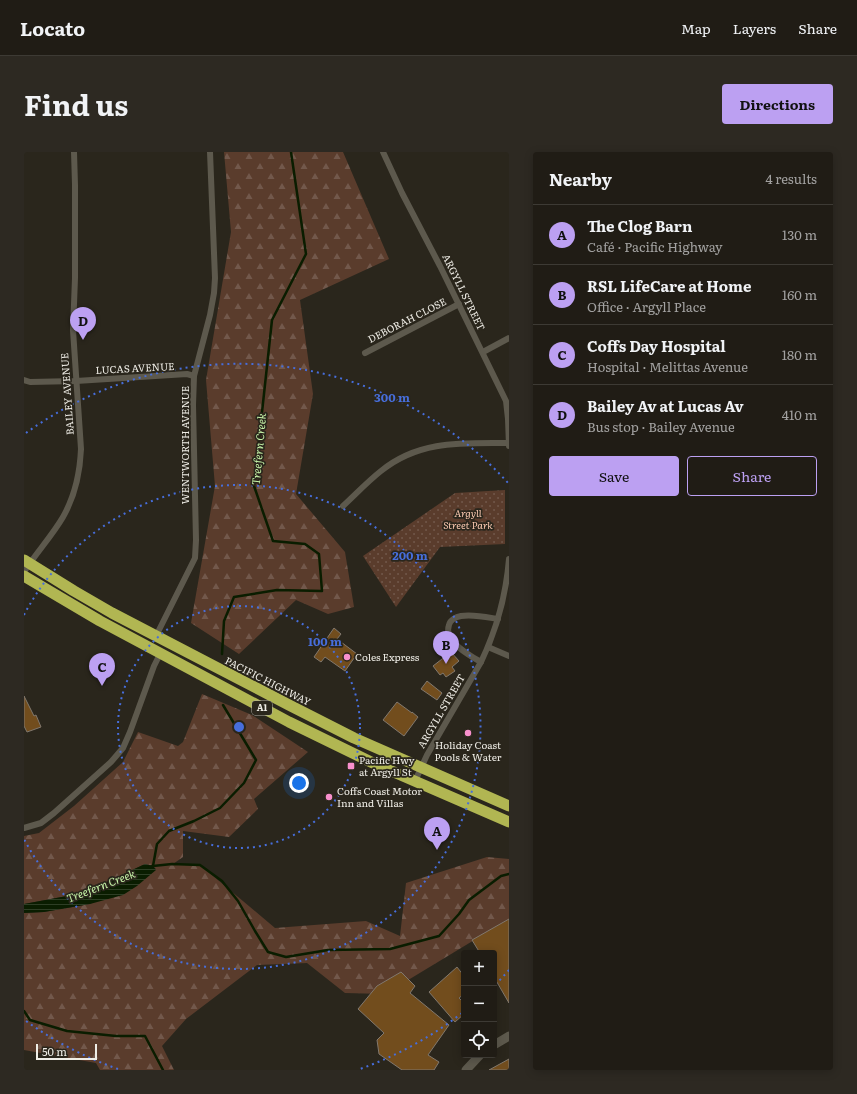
<!DOCTYPE html>
<meta charset="utf-8">
<style>
:root{--surface:#201c15;--page:#2d2922;--text:#f1f3f6;--muted:#a2a1a0;--line:#3d3a34;--accent:#bca0f2}
body{margin:0;font-family:Literata,serif;background:var(--page);color:var(--text)}
.controls{position:absolute;right:12px;bottom:12px;display:grid;overflow:hidden;border-radius:4px;box-shadow:0 2px 10px #0003}
.controls button{width:36px;height:36px;display:grid;place-items:center;padding:0;border:0;border-bottom:1px solid var(--line);background:var(--surface);color:var(--text);font:20px sans-serif}
.scale{position:absolute;left:12px;bottom:10px;width:61px;box-sizing:border-box;padding-left:4px;border:2px solid #efede6;border-top:0;font-size:11px;line-height:14px;white-space:nowrap;color:#efede6;-webkit-text-stroke:3px #2a261c;paint-order:stroke}
.you{position:absolute;left:275px;top:631px;width:14px;height:14px;margin:-10px;border:3px solid #fff;border-radius:50%;background:#1a73e8;box-shadow:0 0 0 6px #1a73e833}
.badge{display:grid;place-items:center;width:26px;height:26px;border-radius:50%;background:var(--accent);color:#111;font-size:13px;font-weight:700}
.pin{position:absolute;translate:-50% -33px;filter:drop-shadow(0 1px 2px #0008)}
.pin::after{content:'';position:absolute;top:21px;width:14px;height:12px;background:inherit;clip-path:polygon(0 0,100% 0,50% 100%)}
.list{margin:0;padding:0;list-style:none}
h2{display:flex;justify-content:space-between;align-items:center;height:52px;margin:0;padding:0 16px;font-size:17px}
h2 small{font-size:13px;font-weight:400;color:var(--muted)}
.list li{display:grid;grid-template-columns:26px 1fr auto;gap:12px;align-items:center;box-sizing:border-box;height:60px;padding:0 16px;border-top:1px solid var(--line)}
.list b{display:block;font-size:15px;white-space:nowrap}
.list p{margin:0;font-size:13px;white-space:nowrap;color:var(--muted)}
.list em{font-size:13px;font-style:normal;color:var(--muted)}
.actions{display:flex;gap:8px;padding:12px 16px}
.actions a{flex:1;padding:9px 0;border:1px solid var(--accent);border-radius:4px;text-align:center;font-size:14px;color:var(--accent)}
.actions .main{background:var(--accent);color:#111}
.icon{flex:none;width:22px;height:22px;fill:none;stroke:currentColor;stroke-width:2;stroke-linecap:round;stroke-linejoin:round}
.map{position:relative;flex:none;width:485px;height:918px;overflow:hidden;border-radius:4px}
header{display:flex;align-items:center;gap:24px;box-sizing:border-box;height:56px;padding:0 20px;background:var(--surface);border-bottom:1px solid var(--line)}
header strong{font-size:19px}
nav{display:flex;gap:22px;margin-inline-start:auto;font-size:14px}
.intro{display:flex;align-items:center;justify-content:space-between;box-sizing:border-box;height:96px;padding:0 24px}
h1{margin:0;font-size:28px}
.button{padding:10px 18px;border-radius:4px;background:var(--accent);color:#111;font-size:14px;font-weight:700}
main{display:flex;gap:24px;padding:0 24px}
aside{flex:1;background:var(--surface);border-radius:4px;box-shadow:0 2px 10px #0003}
.map>svg:first-child{display:block}
.forest{fill:url(#forest-firs)}
.park{fill:url(#park-dots)}
.water{fill:url(#water-rules)}
.lines{fill:none;stroke-linecap:round;stroke-linejoin:round}
.stream{stroke:#0a1d00;stroke-width:2.5}
.building{fill:#724d1d;stroke:#81786e}
.street{stroke:#5d594d;stroke-width:6}
.secondary{stroke:#5d594d;stroke-width:9}
.highway{stroke:#b1b652;stroke-width:11}
.ring{fill:none;stroke:#476edb;stroke-width:2;stroke-dasharray:2 4}
.poi-dot{fill:#f890cc;stroke:#2a261c;stroke-width:1.5}
.labels{text-anchor:middle;stroke-width:3.5;stroke-linejoin:round;paint-order:stroke}
.shield{fill:#2a261c;stroke:#b4b1a9;stroke-width:1}
.shield-label{font-size:9px;font-weight:bold;fill:#efede6}
.street-label{font-size:10px;fill:#efede6;stroke:#2a261c}
.park-label{font-size:10px;font-style:italic;fill:#fac9b0;stroke:#2a261c}
.poi-label{font-size:10px;fill:#efede6;stroke:#2a261c;text-anchor:start}
.water-label{font-size:11px;font-style:italic;fill:#c7f4a8;stroke:#2a261c}
.centre{fill:#476edb;stroke:#2a261c;stroke-width:2}
.ring-label{font-size:12px;text-anchor:middle;font-weight:bold;fill:#476edb;stroke:#2a261c;stroke-width:3.5;stroke-linejoin:round;paint-order:stroke}
</style>
<header>
<strong>Locato</strong>
<nav><a>Map</a><a>Layers</a><a>Share</a></nav>
</header>
<div class="intro"><h1>Find us</h1><a class="button">Directions</a></div>
<main>
<div class="map">
<svg width="485" height="918" viewBox="0 0 485 918">
<defs>
<pattern id="forest-firs" width="22" height="20" patternUnits="userSpaceOnUse"><rect width="22" height="20" fill="#5a3c2c"/><path d="M5 1l3.5 6h-7zM16 11l3.5 6h-7z" fill="#72584b"/></pattern>
<pattern id="park-dots" width="8" height="8" patternUnits="userSpaceOnUse"><rect width="8" height="8" fill="#5a3c2c"/><path d="M2 2h.1M6 6h.1" fill="none" stroke="#72584b" stroke-width="1.8" stroke-linecap="round"/></pattern>
<pattern id="water-rules" width="6" height="5" patternUnits="userSpaceOnUse"><rect width="6" height="5" fill="#0a1d00"/><path d="M0 2.5h6" fill="none" stroke="#2e3e25"/></pattern>
</defs>
<rect width="100%" height="100%" fill="#2a261c"/>
<g class="forest">
<polygon points="200,0 319,0 365,107 276,148 289,242 272,342 321,400 330,455 304,462 272,448 215,502 167,471 191,334 182,228 207,80"/>
<polygon points="178,542 228,563 284,600 230,647 234,657 205,685 159,679 159,705 149,712 176,713 251,776 342,769 376,784 382,731 463,705 485,707 485,767 361,842 321,841 283,811 233,813 162,867 138,894 150,918 76,918 72,911 0,898 0,761 20,760 66,752 132,717 129,714 121,712 59,741 0,752 0,684 15,681 50,654 99,610 114,580 154,594 159,590"/>
</g>
<polygon class="park" points="481,338 481,392 416,395 372,455 339,404 431,341"/>
<polygon class="water" points="121,712 129,714 132,718 113,734 99,743 66,752 20,760 0,761 0,752 59,741"/>
<g class="lines">
<g class="stream">
<polyline points="198,502 200,469 210,445 253,438 298,439 295,402 281,392 249,389 230,334 248,168 282,102 267,0"/>
<polyline points="129,714 133,692 145,679 170,669 196,656 220,631 232,608 199,553"/>
<polyline points="126,715 129,714 148,712 176,713 198,729 214,749 231,779 244,800 262,805 304,798 366,797 415,784 435,762 445,748 477,724 485,722"/>
<polyline points="0,859 6,868 43,879 92,884 121,884 139,918"/>
</g>
</g>
<g class="building">
<polygon points="310,476 317,482 313,487 333,502 321,519 301,505 297,510 290,505"/>
<polygon points="427,500 435,509 428,515 431,519 422,525 419,521 416,523 409,514"/>
<polygon points="403,529 418,541 413,548 397,537"/>
<polygon points="0,544 10,564 12,563 17,575 3,580 0,574"/>
<polygon points="373,550 388,561 388,560 394,565 380,584 359,568"/>
<polygon points="485,767 485,851 470,825 470,801 456,801 448,788"/>
<polygon points="433,815 440,824 440,842 435,846 440,851 440,862 431,870 405,840"/>
<polygon points="377,820 391,834 386,841 425,873 404,903 415,910 410,918 378,918 355,902 353,888 360,881 334,857 353,834"/>
<polygon points="485,907 485,918 465,918"/>
</g>
<g class="lines">
<g class="street">
<polyline points="359,0 378,41 416,114 482,249 484,267 485,294"/>
<polyline points="459,200 485,186"/>
<polyline points="341,201 435,152"/>
<polyline points="0,228 6,230 52,229 163,222 170,224"/>
<path d="M319,354C331,343 343,330 357,319C395,288 438,291 485,291"/>
<path d="M0,420C12,401 28,384 39,365C51,344 56,320 57,297L49,178L51,126V33L50,0"/>
<polyline points="132,484 171,406 172,388 169,253 170,224 186,163 190,141 191,126 186,0"/>
<polyline points="464,495 485,504"/>
<path d="M457,510C446,504 419,489 425,473C426,468 432,465 437,464C449,462 462,465 474,467"/>
<path d="M391,629L403,603L457,510C473,477 482,443 485,407"/>
<polyline points="0,676 17,671 30,661 87,610 99,596 106,580 130,514 136,502"/>
</g>
<g class="secondary">
<polyline points="470,893 485,884"/>
<polyline points="442,918 456,903"/>
</g>
<g class="highway">
<polyline points="0,408 50,439 88,461 265,553 330,586 485,654"/>
<polyline points="0,424 76,469 265,570 349,611 485,670"/>
</g>
</g>
<g class="ring">
<circle cx="215" cy="575" r="121"/>
<path d="M0 463A242 242 0 1 1 0 687"/>
<path d="M485 818A363 363 0 0 1 472 832M438 861A363 363 0 0 1 336 917M94 917A363 363 0 0 1 2 869M2 281A363 363 0 0 1 485 332"/>
</g>
<g class="poi-dot">
<circle cx="323" cy="505" r="4"/>
<circle cx="444" cy="581" r="4"/>
<rect x="323" y="610" width="8" height="8" rx="2"/>
<circle cx="305" cy="645" r="4"/>
</g>
<g class="labels">
<rect class="shield" x="228" y="549" width="20" height="14" rx="3"/>
<g class="shield-label">
<text x="238" y="559">A1</text>
</g>
<g class="street-label">
<text transform="translate(440 140) rotate(64)" y="4">ARGYLL STREET</text>
<text transform="translate(383 168) rotate(-27)" y="4">DEBORAH CLOSE</text>
<text transform="translate(111 216) rotate(-3)" y="4">LUCAS AVENUE</text>
<text transform="translate(43 242) rotate(-94)" y="4">BAILEY AVENUE</text>
<text transform="translate(161 293) rotate(-90)" y="4">WENTWORTH AVENUE</text>
<text transform="translate(244 529) rotate(27)" y="4">PACIFIC HIGHWAY</text>
<text transform="translate(417 559) rotate(-60)" y="4">ARGYLL STREET</text>
</g>
<g class="park-label">
<text x="444" y="365">Argyll<tspan x="444" dy="12">Street Park</tspan></text>
</g>
<g class="poi-label">
<text x="331" y="509">Coles Express</text>
<text x="444" y="597" text-anchor="middle">Holiday Coast<tspan x="444" dy="12">Pools &amp; Water</tspan></text>
<text x="335" y="612">Pacific Hwy<tspan x="335" dy="12">at Argyll St</tspan></text>
<text x="313" y="643">Coffs Coast Motor<tspan x="313" dy="12">Inn and Villas</tspan></text>
</g>
<g class="water-label">
<text transform="translate(235 297) rotate(-85)" y="4">Treefern Creek</text>
<text transform="translate(77 734) rotate(-21)" y="4">Treefern Creek</text>
</g>
</g>
<circle cx="215" cy="575" r="6" class="centre"/>
<g class="ring-label">
<text x="368" y="250">300 m</text>
<text x="386" y="408">200 m</text>
<text x="301" y="494">100 m</text>
</g>
</svg>
<div class="controls">
<button>+</button>
<button>−</button>
<button><svg class="icon" aria-label="locate" viewBox="0 0 24 24"><circle cx="12" cy="12" r="6"/><path d="M12 2v4M12 18v4M2 12h4M18 12h4"/></svg></button>
</div>
<div class="scale">50 m</div>
<div class="you"></div>
<div class="pin badge" style="left:413px;top:698px">A</div>
<div class="pin badge" style="left:422px;top:512px">B</div>
<div class="pin badge" style="left:78px;top:534px">C</div>
<div class="pin badge" style="left:59px;top:188px">D</div>
</div>
<aside>
<h2>Nearby<small>4 results</small></h2>
<ul class="list">
<li><span class="badge">A</span><div><b>The Clog Barn</b><p>Café · Pacific Highway</p></div><em>130 m</em></li>
<li><span class="badge">B</span><div><b>RSL LifeCare at Home</b><p>Office · Argyll Place</p></div><em>160 m</em></li>
<li><span class="badge">C</span><div><b>Coffs Day Hospital</b><p>Hospital · Melittas Avenue</p></div><em>180 m</em></li>
<li><span class="badge">D</span><div><b>Bailey Av at Lucas Av</b><p>Bus stop · Bailey Avenue</p></div><em>410 m</em></li>
</ul>
<div class="actions"><a class="main">Save</a><a>Share</a></div>
</aside>
</main>
